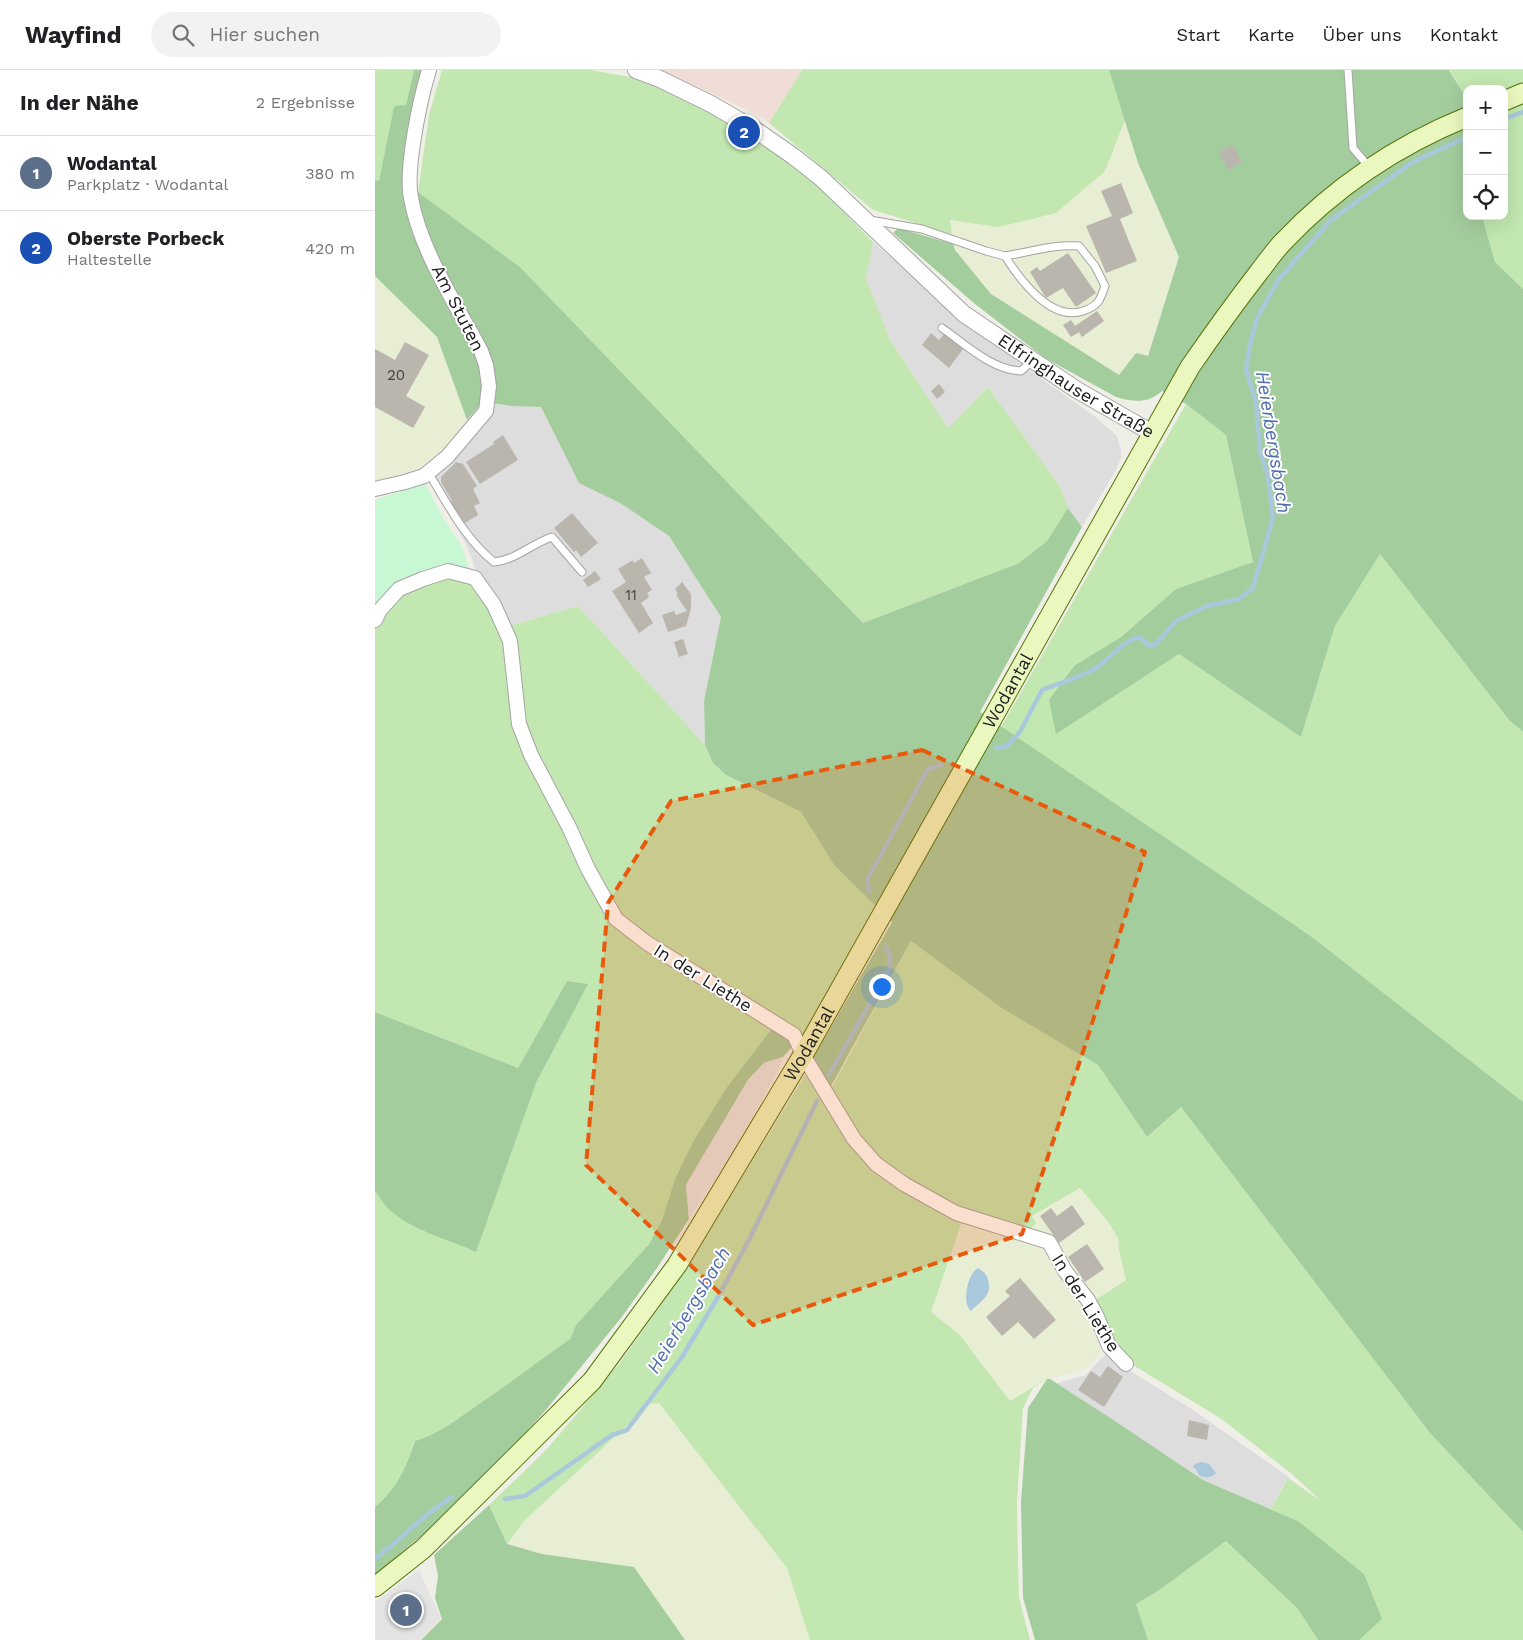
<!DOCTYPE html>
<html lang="de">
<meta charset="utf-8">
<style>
:root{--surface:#fff;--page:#f2f2f2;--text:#202124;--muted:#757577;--line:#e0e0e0;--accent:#111827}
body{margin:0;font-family:"Work Sans",sans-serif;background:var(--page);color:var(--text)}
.controls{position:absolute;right:15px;top:15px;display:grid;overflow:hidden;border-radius:10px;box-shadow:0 5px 20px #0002}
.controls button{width:45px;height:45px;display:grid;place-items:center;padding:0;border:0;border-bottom:1px solid var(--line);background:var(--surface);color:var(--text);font:25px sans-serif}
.you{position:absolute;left:506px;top:916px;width:18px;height:18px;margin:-12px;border:4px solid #fff;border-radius:50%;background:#1a73e8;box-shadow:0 0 0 8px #1a73e833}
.badge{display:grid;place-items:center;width:32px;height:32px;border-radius:50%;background:var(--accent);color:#fff;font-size:16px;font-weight:700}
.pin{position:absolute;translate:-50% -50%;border:2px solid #fff;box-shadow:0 1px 5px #0006}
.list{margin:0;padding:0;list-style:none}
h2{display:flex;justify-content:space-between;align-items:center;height:65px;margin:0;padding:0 20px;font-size:21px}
h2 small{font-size:16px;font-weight:400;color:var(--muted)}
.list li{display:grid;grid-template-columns:32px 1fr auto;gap:15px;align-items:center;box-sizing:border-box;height:75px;padding:0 20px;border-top:1px solid var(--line)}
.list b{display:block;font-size:19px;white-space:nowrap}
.list p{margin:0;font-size:16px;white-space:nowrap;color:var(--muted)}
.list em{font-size:16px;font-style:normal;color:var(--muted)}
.icon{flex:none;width:28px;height:28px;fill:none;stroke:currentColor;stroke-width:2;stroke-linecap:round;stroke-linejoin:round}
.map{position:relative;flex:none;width:1148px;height:1570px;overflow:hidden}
header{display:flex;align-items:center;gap:30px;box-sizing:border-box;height:70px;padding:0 25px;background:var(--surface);border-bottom:1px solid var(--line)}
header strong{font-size:24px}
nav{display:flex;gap:28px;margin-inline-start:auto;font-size:18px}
.search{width:350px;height:45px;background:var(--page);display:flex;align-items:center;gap:12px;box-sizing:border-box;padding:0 18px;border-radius:28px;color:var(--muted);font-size:19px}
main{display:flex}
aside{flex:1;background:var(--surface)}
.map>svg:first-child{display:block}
.residential{fill:#dedddd}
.commercial{fill:#f0ddd7}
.farmland{fill:#e7eed4}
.grass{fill:#c2e7b0}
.forest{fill:#a4cd9e}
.park{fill:#c7f7d3}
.parking{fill:#e4e4e4}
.water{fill:#aac8db}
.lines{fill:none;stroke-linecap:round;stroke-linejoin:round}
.stream{stroke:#aac8db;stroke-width:4.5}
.building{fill:#bab5ad}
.service-casing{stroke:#a4a4a4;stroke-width:9}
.minor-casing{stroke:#a4a4a4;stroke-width:16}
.tertiary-casing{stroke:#a4a4a4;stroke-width:18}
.secondary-casing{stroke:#56740b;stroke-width:21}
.service{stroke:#fff;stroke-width:7}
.minor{stroke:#fff;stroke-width:14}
.tertiary{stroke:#fff;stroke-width:16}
.secondary{stroke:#eaf7be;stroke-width:19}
.marked{fill:#e8590c;fill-opacity:0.2;stroke:#e8590c;stroke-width:4;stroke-dasharray:10 6;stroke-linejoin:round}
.labels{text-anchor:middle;stroke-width:4;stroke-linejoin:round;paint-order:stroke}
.number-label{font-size:15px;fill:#464543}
.street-label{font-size:18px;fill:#202020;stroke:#fff}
.water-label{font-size:19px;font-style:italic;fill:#506eac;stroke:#fff}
</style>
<header>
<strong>Wayfind</strong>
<div class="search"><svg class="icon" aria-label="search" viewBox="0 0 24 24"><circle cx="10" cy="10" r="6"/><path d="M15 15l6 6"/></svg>Hier suchen</div>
<nav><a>Start</a><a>Karte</a><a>Über uns</a><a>Kontakt</a></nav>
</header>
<main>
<aside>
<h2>In der Nähe<small>2 Ergebnisse</small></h2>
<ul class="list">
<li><span class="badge" style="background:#5c6f8a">1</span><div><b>Wodantal</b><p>Parkplatz · Wodantal</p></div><em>380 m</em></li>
<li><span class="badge" style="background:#1a4fb4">2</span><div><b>Oberste Porbeck</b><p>Haltestelle</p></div><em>420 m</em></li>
</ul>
</aside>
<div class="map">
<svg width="1148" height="1570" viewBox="0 0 1148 1570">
<rect width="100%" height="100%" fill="#f0efe7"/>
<g class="residential">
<polygon points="498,172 615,272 722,348 742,366 746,380 746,388 741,400 707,457 693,438 684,415 613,317 573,358 515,270 491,208"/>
<polygon points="120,334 136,336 166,337 204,412 245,433 294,466 346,547 329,631 330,675 203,536 134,556 103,506 92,476 55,410 97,367 117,343"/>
<polygon points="734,1280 747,1296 815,1338 914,1407 905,1421 896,1439 828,1410 737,1349 675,1309 682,1313 711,1305"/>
</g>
<polygon class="commercial" points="281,0 427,0 394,53 384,46 321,16"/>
<g class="farmland">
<polygon points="750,50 763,93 804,187 772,287 761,283 743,306 617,224 580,180 575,150 623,157 730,101"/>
<polygon points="0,206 62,268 92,350 91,354 66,385 53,396 16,408 0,411"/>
<polygon points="705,1118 732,1150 743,1168 744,1180 751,1210 719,1231 655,1159 661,1153 657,1146"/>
<polygon points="589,1149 671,1173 711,1233 730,1276 711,1299 675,1309 635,1331 584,1264 556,1242"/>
<polygon points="284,1332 412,1498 435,1570 310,1570 259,1497 167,1484 132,1474 149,1451 275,1334"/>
</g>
<g class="grass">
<polygon points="0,0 39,0 31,36 19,36 4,112 0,110"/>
<polygon points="67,0 216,0 255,7 298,24 350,51 395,79 443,116 498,172 491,208 515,270 573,358 613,317 684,415 693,438 672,471 644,493 488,553 145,197 43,122 54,45"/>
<polygon points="427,0 734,0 750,50 730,101 681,143 623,157 575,150 577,164 498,140 394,53"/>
<polygon points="1075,0 1148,0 1148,15 1129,23 1129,19 1092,19 1092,29"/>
<polygon points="1148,33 1148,219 1120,192 1107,146 1129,146 1129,41"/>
<polygon points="811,334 851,365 878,492 801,519 746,567 700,595 681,663 804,584 926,667 960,556 1005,484 1134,650 1148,662 1148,1032 937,867 626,657"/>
<path d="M73,506L101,514L131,570L136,626L228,834L398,957L352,1017L300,1109L287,1150L274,1174L201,1255L195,1269C161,1293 128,1318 94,1341C77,1353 60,1365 40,1371C32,1396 21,1420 0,1437V1121L16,1141L48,1161L73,1169L161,1013L212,915L192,911L143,998L0,942V557L9,542L25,523Z"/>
<polygon points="203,536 330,675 338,693 351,705 426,742 459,795 500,835 427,968 264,863 234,832 147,653 134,556"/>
<polygon points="536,871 628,939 723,995 772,1067 806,1037 1055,1363 1148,1462 1148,1570 984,1570 1007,1549 923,1451 896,1439 913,1408 946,1431 918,1405 845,1348 753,1292 737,1274 719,1231 751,1210 744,1180 743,1168 732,1150 705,1118 657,1146 661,1153 655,1159 571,1135 503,1090 483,1069 456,1019"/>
<polygon points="431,1003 453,1031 478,1073 588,1149 556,1242 584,1264 635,1331 672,1309 658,1318 648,1338 642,1431 643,1493 644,1528 655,1570 435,1570 412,1498 284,1333 275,1334 149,1451 132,1474 114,1435 172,1379 244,1294 309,1203"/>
<polygon points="851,1471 923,1539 943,1570 773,1570 761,1534 783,1521"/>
</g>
<g class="forest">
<polygon points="39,0 47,0 38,40 28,119 43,122 145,197 488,553 644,493 672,471 693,438 707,457 605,642 937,867 1148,1032 1148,1462 1055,1363 806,1037 772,1067 723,995 628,939 536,871 455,1018 437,990 517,852 459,795 426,742 351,705 338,693 330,675 329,631 346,547 294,466 245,433 204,413 166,337 136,336 108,332 92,350 62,267 0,206 0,110 4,111 19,36 31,35"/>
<path d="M734,0H1074L1092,29V146H1107L1120,192L1148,219V662L1134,650L1005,484L960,556L926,667L804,584L681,664L674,630L700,595L746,567L801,519L878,492L851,365L811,334L787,321C773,334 757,332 741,327L670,288L600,234L518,163L523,158L578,174L580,180L616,224L744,305L761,283L773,286L804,187L763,93Z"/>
<path d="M192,911L213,914L161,1013L101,1182C73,1169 41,1162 17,1142C10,1137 5,1127 0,1121V942L143,998Z"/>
<path d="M398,957L419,972L416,978L408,987L389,993L373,1010L311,1115L314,1149L282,1198L246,1248L170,1341L123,1393L66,1449L11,1496L0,1504V1437C21,1420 32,1396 40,1371C60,1365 77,1353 94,1341C128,1318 161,1293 195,1269L201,1255L274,1174L287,1150L300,1109L318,1072L352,1017Z"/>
<polygon points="672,1309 675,1309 737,1349 828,1410 923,1451 989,1504 1007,1549 984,1570 943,1570 923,1539 851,1471 783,1521 761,1534 773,1570 660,1570 648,1528 646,1432 653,1338"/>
<polygon points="114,1435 132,1474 167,1484 259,1497 310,1570 46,1570 67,1549 60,1528 63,1506 59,1485"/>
</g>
<polygon class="park" points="50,413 65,443 87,477 96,504 48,505 0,541 0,430"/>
<g class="parking">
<polygon points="408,987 401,1005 351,1092 314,1149 311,1115 373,1010 389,993"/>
<polygon points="44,1500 66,1548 44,1570 0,1570 0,1532"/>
</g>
<g class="water">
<path d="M603,1198C608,1201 612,1204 613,1210C618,1226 605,1231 596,1241C586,1232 593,1203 603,1198Z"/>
<path d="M826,1392L834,1394L841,1403C835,1408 831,1409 824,1405L821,1399L818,1398L820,1394Z"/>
</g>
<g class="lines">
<g class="stream">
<polyline points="1129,49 1148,42"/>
<path d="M621,678L632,676L645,662L667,620C685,613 704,608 721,598C736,588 747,571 765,567L774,576L781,574L801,551L832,536L864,529L878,518L898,448L893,406L885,381L881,333L871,299L876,270L883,246L904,209L956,150L1038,92L1092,67"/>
<polyline points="494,821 492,810 553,699 566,695"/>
<polyline points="454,1005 515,898 515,886 511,877"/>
<polyline points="130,1429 150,1426 237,1365 252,1360 307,1287 343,1227 374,1170 442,1031"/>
<path d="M0,1489C26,1469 49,1444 77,1427"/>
</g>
</g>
<g class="building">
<polygon points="858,75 867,92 853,100 844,82"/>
<polygon points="746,113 758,143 745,149 762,191 731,203 711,156 737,146 726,121"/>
<polygon points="693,183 721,223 701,237 688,218 671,228 655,202 662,197 665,201"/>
<polygon points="722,241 729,251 707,267 704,262 696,267 688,255 696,250 700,256"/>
<polygon points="556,263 564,270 569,264 588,279 574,298 547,275"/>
<polygon points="30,272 54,285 31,326 50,337 38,358 0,337 0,279 20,290"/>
<polygon points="564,314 570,322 562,329 556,321"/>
<polygon points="128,365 143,390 105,414 91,392 119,374 118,372"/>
<polygon points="81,392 88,394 102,416 98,419 105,433 99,436 103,445 90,453 74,432 77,431 66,412 66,407"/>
<polygon points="197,443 223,473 206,487 201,480 199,482 179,458"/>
<polygon points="267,488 276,503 269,507 277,520 272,523 274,527 266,533 278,553 264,563 237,521 251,512 243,499 258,490 259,493"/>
<polygon points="220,501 226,509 213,517 208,510"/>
<polygon points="307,512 316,524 316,538 311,556 293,562 287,545 299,541 301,545 312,541 301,525 303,524 300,519"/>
<polygon points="308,569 313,584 304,587 299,572"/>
<polygon points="697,1135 710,1154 684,1173 665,1146 676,1138 682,1146"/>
<polygon points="712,1174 729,1199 710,1212 693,1187"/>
<polygon points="645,1208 681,1250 659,1269 643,1252 627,1266 611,1247 635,1226 630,1221"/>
<polygon points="733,1296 748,1307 729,1337 703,1320 716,1301 725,1307"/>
<polygon points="814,1350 834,1355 832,1370 812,1366"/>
</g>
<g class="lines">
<g class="service-casing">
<g id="service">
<polyline points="973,0 978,78 995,98"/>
<path d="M495,150L547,159L611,181L630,186C645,210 676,252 708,241C723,236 725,231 730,216L720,196L704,176C679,174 655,182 630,186"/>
<path d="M567,258C590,274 617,300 646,301L657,291"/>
<path d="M53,402C72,433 90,469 119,492C141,490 156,474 177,467L207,502"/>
</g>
</g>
<g class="minor-casing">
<g id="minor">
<path d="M0,419L30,412L49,406L72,387L111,341L114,316L111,295L106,281C81,234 45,180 36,128C30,99 45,30 54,0"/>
<polyline points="0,550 5,540 24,519 48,509 73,501 100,508 119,535 135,571 144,654 156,685 194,757 213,799 241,849 272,873 419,965 428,985 479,1069 501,1094 529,1114 581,1143 674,1172 690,1201 713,1230 722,1247 734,1276 751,1294"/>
</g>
</g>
<g class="tertiary-casing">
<g id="tertiary">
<path id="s1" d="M261,0L285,9L336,34L379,59L418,86L446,108L589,244L702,320L777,363"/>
</g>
</g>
<g class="secondary-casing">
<g id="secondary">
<polyline points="1129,31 1148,23"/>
<path id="s2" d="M0,1517L48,1479L217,1311L302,1195L428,985L815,297C837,265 860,233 884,202C892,192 899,181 908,172C959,118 1023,75 1092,47"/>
</g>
</g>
<use href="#service" class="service"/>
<use href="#minor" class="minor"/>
<use href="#tertiary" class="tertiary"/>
<use href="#secondary" class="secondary"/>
</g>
<path class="marked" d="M547,680L770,782L711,973L647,1164L378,1255L211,1095L233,833L296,731Z"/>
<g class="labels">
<g class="number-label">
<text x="21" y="310">20</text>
<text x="256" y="530">11</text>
</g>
<g class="street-label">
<text transform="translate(83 238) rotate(63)" y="6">Am Stuten</text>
<text dy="6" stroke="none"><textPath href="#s1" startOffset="546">Elfringhauser Straße</textPath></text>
<text dy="6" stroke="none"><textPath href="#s2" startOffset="1106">Wodantal</textPath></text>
<text transform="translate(328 908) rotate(32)" y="6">In der Liethe</text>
<text dy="6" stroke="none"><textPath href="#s2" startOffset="701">Wodantal</textPath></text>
<text transform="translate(711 1233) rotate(58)" y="6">In der Liethe</text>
</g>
<g class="water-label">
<text transform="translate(899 372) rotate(81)" y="7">Heierbergsbach</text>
<text transform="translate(313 1240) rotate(-59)" y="7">Heierbergsbach</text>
</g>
</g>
</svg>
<div class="controls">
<button>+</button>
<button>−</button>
<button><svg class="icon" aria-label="locate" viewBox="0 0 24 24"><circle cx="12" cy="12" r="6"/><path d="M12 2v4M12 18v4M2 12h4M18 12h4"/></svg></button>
</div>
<div class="you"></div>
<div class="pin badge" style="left:31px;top:1540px;background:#5c6f8a">1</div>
<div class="pin badge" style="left:369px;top:62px;background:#1a4fb4">2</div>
</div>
</main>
